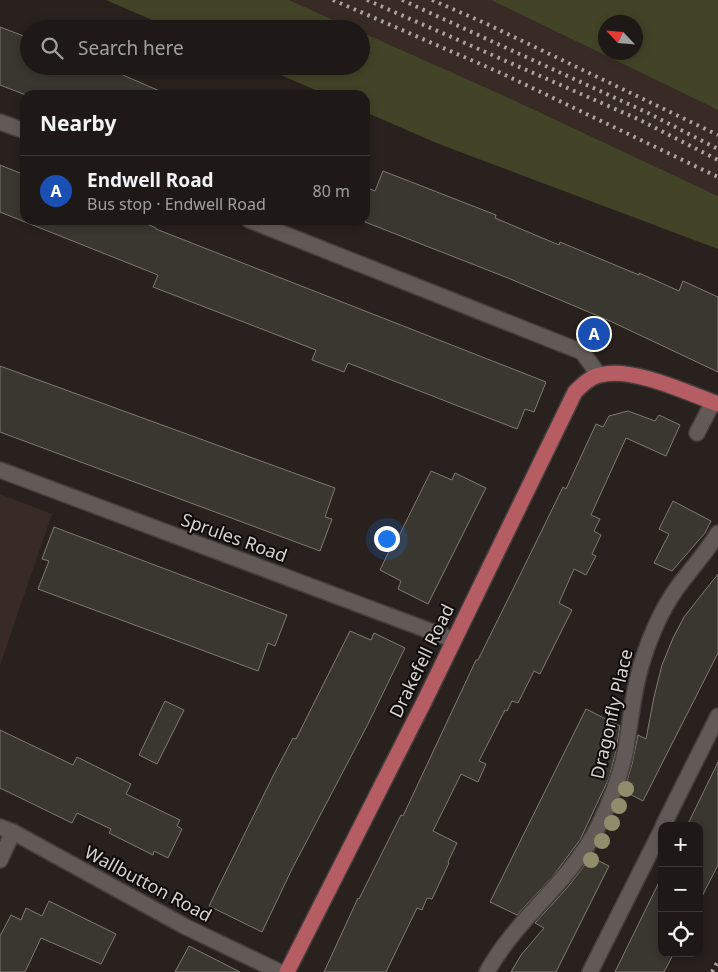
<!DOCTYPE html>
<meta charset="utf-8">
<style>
:root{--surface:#1e1916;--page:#26221f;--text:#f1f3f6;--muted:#a1a0a1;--line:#3c3835;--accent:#51ccd4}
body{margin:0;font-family:"Noto Sans",sans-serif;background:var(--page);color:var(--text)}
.controls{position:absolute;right:15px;bottom:15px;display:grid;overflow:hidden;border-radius:10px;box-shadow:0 2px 8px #0003}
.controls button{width:45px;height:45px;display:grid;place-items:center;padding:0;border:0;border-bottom:1px solid var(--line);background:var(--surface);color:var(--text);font:25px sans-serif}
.compass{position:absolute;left:598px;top:15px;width:45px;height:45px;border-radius:50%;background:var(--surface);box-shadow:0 2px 8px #0003;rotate:296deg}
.you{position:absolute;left:386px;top:538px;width:18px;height:18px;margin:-12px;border:4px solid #fff;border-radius:50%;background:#1a73e8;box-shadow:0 0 0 8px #1a73e833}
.badge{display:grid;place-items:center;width:32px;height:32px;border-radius:50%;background:var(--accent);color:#fff;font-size:16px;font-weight:700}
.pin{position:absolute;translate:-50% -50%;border:2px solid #fff;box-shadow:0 1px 5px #0006}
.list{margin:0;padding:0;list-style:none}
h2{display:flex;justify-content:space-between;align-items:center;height:65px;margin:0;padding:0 20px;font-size:21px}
h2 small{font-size:16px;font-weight:400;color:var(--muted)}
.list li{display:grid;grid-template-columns:32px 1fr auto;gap:15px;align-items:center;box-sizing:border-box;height:70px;padding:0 20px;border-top:1px solid var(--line)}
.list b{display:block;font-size:19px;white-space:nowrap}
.list p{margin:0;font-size:16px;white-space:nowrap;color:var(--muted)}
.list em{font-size:16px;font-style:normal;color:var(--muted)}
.icon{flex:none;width:28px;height:28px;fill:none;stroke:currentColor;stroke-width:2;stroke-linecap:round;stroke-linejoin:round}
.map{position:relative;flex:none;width:718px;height:972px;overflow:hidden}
.search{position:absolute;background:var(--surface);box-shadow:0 2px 8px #0003;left:20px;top:20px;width:350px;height:55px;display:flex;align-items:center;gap:12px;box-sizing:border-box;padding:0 18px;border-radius:28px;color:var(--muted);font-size:19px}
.panel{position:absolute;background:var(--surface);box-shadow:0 2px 8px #0003;left:20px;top:90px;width:350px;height:135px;border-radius:15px}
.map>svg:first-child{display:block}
.built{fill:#382b25}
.green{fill:#424327;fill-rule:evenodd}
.building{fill:#3a3630;stroke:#7f7b73}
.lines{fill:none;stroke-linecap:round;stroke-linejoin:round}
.minor-casing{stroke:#443e3c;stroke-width:18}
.major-casing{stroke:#443e3c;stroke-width:18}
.minor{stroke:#625a56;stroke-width:15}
.major{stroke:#b65c63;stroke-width:15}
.rail{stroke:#aaa5a2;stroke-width:4;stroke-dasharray:2.5 5;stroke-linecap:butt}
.tree{fill:#908d6c}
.labels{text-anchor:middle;stroke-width:4;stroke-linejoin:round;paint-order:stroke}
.street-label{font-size:18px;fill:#d7d3d0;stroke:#0e0b0a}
</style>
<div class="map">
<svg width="718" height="972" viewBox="0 0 718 972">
<rect width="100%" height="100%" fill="#28211d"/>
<g class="built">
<polygon points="289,0 491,0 718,110 718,196 507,97 361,32 361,29 354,29"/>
<polygon points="0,494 52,514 0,665"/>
</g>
<g class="green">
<polygon points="106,0 289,0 354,29 173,29"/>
<path d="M491,0H718V110ZM636,22V52H606V22Z"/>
<polygon points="361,32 507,97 718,196 718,249 439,144 365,112 365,95 327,95 260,66 361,66"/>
</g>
<g class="building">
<polygon points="0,27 29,38 29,66 102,66 169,95 26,95 0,85"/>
<polygon points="0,165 25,175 25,220 138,220 156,228 156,229 546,382 534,412 525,409 517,429 348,363 344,372 312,360 316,350 153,287 158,275 0,212"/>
<polygon points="383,171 496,215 495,218 559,245 560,242 639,275 639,273 679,291 683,281 718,297 718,372 610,321 508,278 365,222 365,187 375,191"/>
<polygon points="0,366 335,488 325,517 332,519 320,551 0,432"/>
<polygon points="628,411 655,421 659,415 680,425 666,456 626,438 591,515 600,519 594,531 601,535 592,554 596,556 586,575 574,569 559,603 572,610 540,674 534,671 518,703 512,701 507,711 505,710 479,761 486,764 478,782 461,774 433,831 457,843 448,862 449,863 432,899 427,898 422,910 417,908 386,972 324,972 358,898 359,899 401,815 403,816 476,660 478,660 520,575 563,487 566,489 596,424 603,427 609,416"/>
<polygon points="431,471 452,480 455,473 486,488 428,604 398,589 401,581 380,570 391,547 393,548"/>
<polygon points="673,501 711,521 705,533 672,571 654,563 669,534 659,529"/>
<polygon points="54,527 287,615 275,646 268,643 258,671 38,589 49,561 42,559"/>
<polygon points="718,574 718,653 643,801 624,791 632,764 638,735 646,739 654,697 662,665 673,638 684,617"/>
<polygon points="350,631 371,640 374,633 405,648 368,724 292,869 262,932 209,906 273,776 293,738 296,739"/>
<polygon points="165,701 184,710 157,764 139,755"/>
<polygon points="586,709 620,726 616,751 609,778 580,840 553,876 517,915 490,902"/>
<polygon points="0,730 73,765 77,757 131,784 126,794 180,820 177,826 182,829 168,858 154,851 153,855 109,833 111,829 77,813 72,823 0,788"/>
<polygon points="718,762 718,865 699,902 699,826 687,826"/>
<polygon points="591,857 609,866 556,972 511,972 521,955 544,928 535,923 567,888"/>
<polygon points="662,876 662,953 674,953 664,972 615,972"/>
<polygon points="49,901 116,934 101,964 41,938 25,972 0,972 0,936 11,915 21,920 26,908 42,916"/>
<polygon points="189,946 240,972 175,972"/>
</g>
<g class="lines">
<g class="minor-casing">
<g id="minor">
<polyline points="0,122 25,131"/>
<polyline points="249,220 582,352 599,375"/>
<polyline points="697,433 713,402"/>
<polyline points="0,470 454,640"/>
<polyline points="663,826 718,716"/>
<polyline points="0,827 13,832 186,927 280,972"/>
<polyline points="0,860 13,832"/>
<path d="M487,972C517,917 572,881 599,825C610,802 620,778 625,753C631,721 633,688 644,656C652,632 662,609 677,588C690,570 706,553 718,533"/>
<polyline points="590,972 662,829"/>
</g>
</g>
<g class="major-casing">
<path id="major" d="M287,972L425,700L575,392C582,385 590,377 600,375C631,366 688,393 718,404"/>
</g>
<use href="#minor" class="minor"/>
<use href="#major" class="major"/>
<g class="rail">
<polyline points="333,0 501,73 718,177"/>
<polyline points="367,0 638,119 718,160"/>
<polyline points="402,0 648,113 718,149"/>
<polyline points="432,0 487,24 718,135"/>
<polyline points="712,972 718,961"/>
</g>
</g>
<g class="tree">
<circle cx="626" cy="789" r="8"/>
<circle cx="619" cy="806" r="8"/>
<circle cx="612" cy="823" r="8"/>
<circle cx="602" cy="841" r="8"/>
<circle cx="591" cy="860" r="8"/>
</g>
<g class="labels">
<g class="street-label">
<text transform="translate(234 538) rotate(20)" y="6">Sprules Road</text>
<text transform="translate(422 661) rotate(-64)" y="6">Drakefell Road</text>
<text transform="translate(612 714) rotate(-77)" y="6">Dragonfly Place</text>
<text transform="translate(148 884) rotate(28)" y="6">Wallbutton Road</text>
</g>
</g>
</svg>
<div class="controls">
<button>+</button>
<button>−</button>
<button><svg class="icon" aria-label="locate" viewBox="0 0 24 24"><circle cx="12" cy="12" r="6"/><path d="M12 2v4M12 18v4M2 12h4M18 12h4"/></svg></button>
</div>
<svg class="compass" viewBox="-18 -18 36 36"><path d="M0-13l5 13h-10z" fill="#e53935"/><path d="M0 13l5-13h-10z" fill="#a1a0a1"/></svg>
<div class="you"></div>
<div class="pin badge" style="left:594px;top:334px;background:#1a4fb4">A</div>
<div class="search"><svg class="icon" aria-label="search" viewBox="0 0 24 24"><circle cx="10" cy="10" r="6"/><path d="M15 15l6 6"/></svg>Search here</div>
<section class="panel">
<h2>Nearby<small></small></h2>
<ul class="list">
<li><span class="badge" style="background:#1a4fb4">A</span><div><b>Endwell Road</b><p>Bus stop · Endwell Road</p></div><em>80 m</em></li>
</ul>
</section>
</div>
